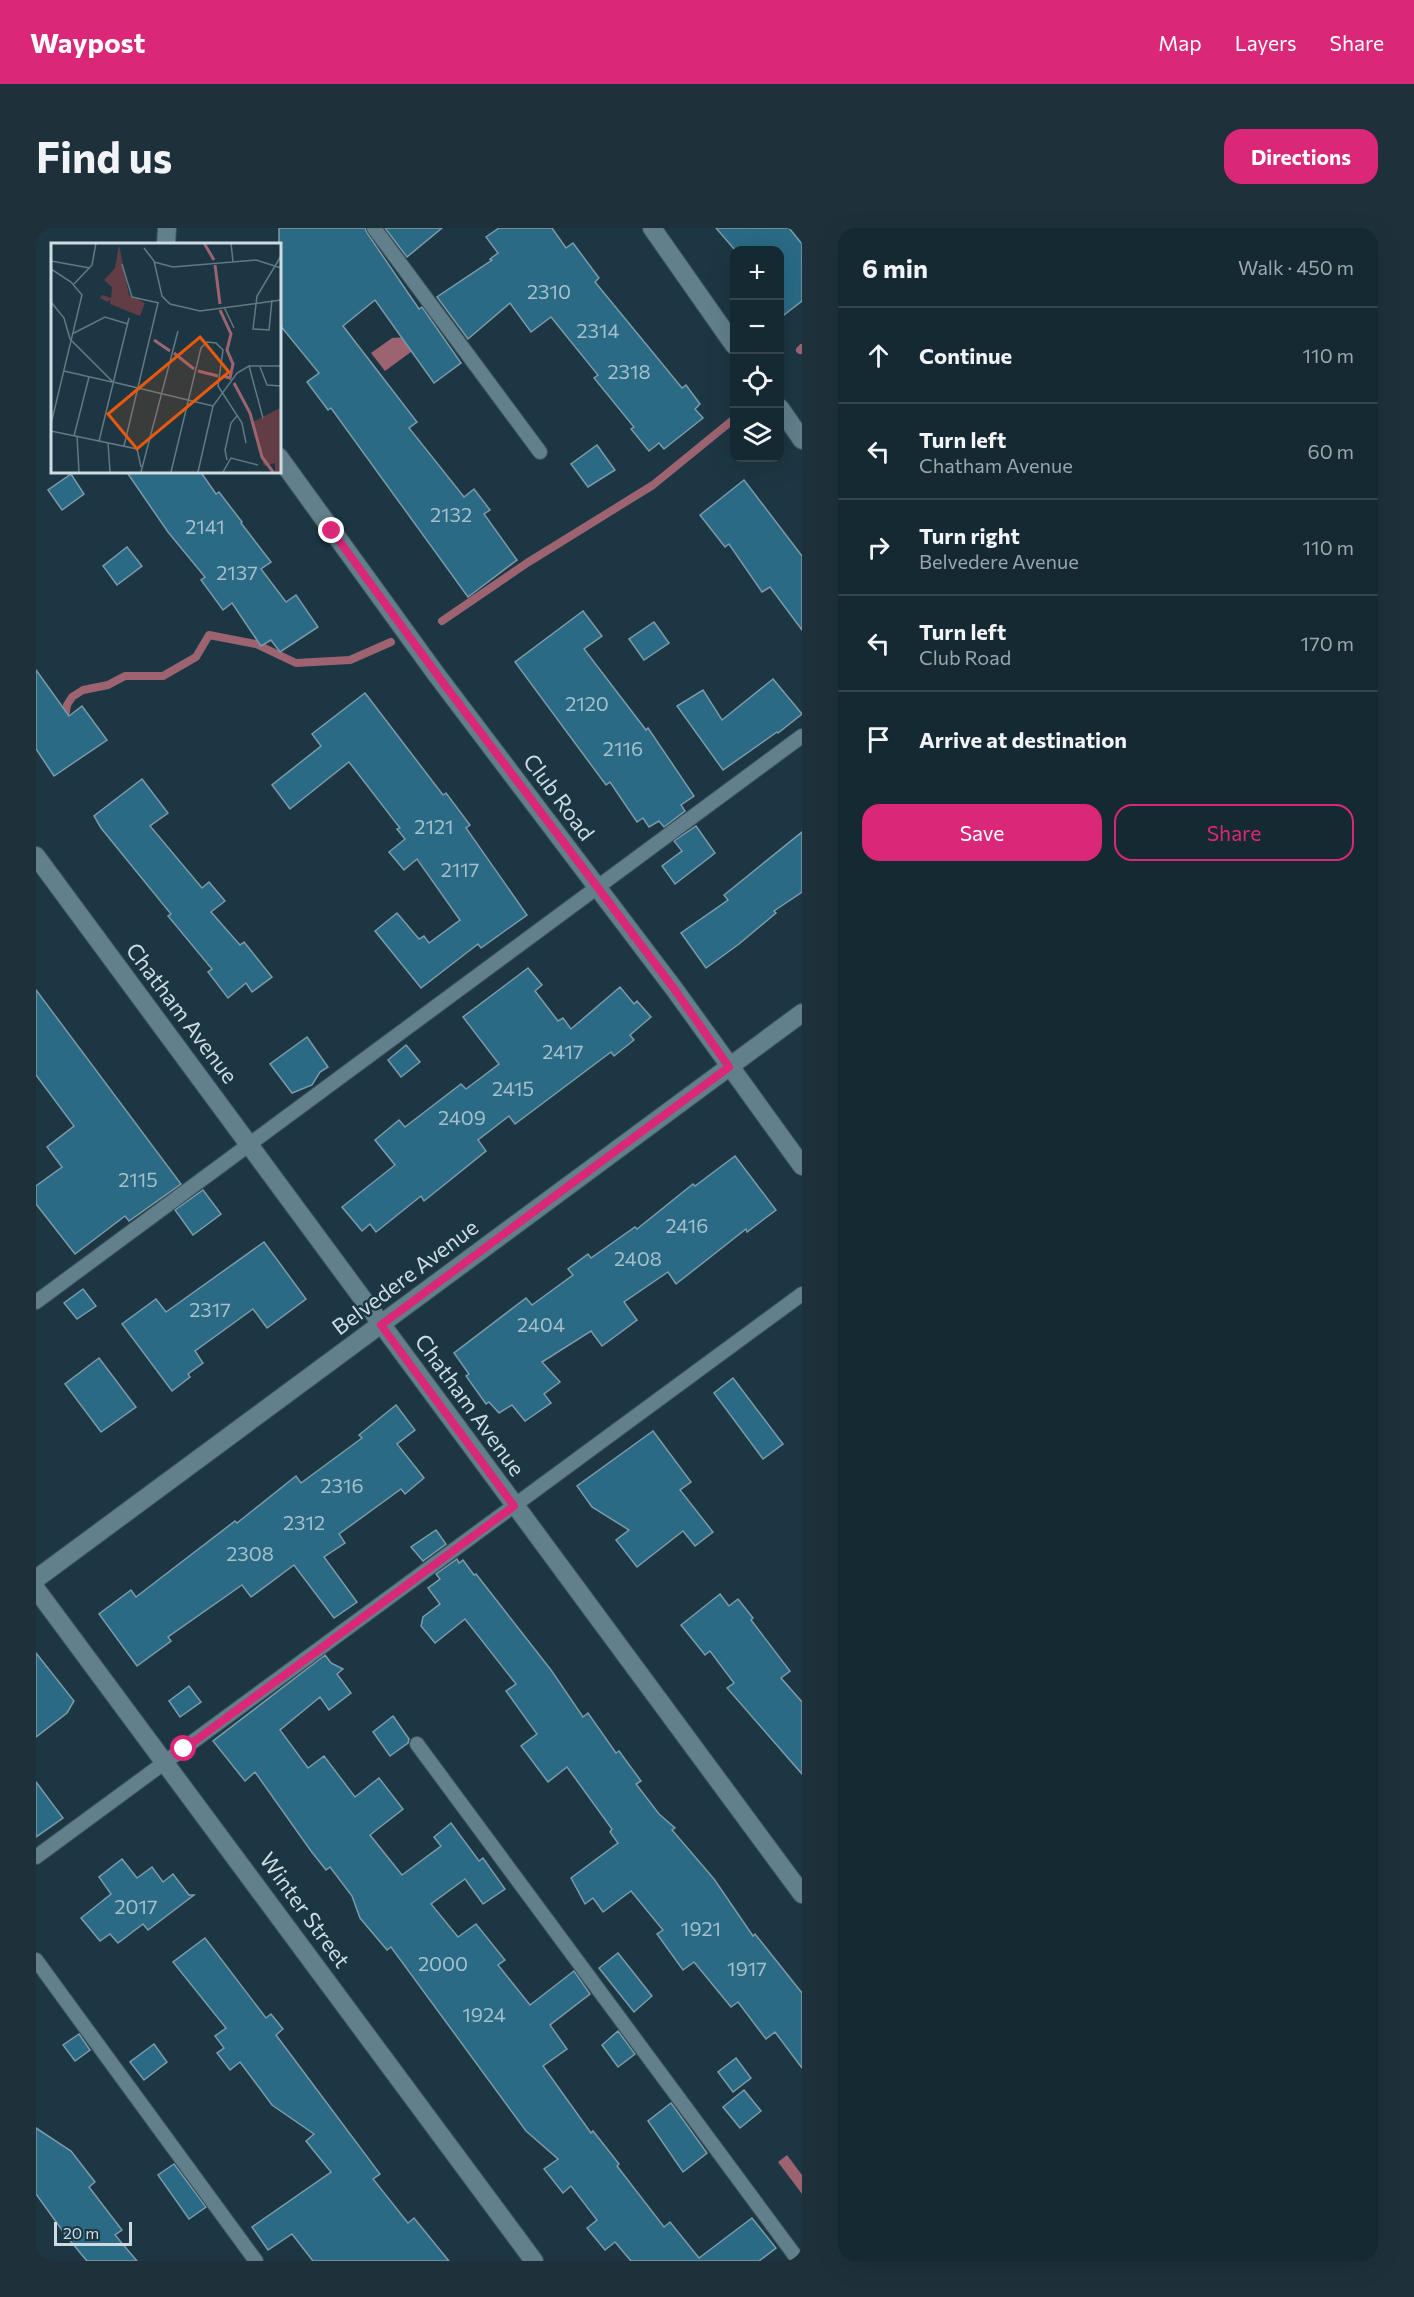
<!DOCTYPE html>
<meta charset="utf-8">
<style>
:root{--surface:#152932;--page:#1e313a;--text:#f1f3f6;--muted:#9da6ac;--line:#34454d;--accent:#db2777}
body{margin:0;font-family:Commissioner,sans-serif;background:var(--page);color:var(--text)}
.controls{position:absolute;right:18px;top:18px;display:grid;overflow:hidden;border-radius:12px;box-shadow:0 6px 24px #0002}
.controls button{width:54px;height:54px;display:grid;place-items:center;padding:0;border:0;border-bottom:2px solid var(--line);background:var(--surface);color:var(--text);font:30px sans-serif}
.scale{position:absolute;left:18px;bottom:15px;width:78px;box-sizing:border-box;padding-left:6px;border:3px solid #cddce3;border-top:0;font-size:16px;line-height:21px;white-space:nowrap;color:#cddce3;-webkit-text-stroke:4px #1c3743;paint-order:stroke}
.stop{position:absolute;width:18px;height:18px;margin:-14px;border:4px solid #db2777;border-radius:50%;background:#fff}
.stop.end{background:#db2777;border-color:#fff;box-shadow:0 2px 6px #0008}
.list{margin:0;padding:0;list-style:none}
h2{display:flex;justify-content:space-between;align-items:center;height:78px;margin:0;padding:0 24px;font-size:26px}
h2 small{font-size:20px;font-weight:400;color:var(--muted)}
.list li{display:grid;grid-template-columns:39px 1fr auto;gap:18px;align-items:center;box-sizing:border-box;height:96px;padding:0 24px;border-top:2px solid var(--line)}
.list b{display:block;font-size:22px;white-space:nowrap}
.list p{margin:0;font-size:20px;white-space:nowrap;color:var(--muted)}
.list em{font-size:20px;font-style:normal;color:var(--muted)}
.actions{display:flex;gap:12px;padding:18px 24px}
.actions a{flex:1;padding:14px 0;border:2px solid var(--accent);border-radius:18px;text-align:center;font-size:21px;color:var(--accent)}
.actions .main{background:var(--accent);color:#fff}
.icon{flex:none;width:33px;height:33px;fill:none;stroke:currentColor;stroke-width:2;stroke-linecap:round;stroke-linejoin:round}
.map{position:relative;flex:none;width:766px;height:2033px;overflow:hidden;border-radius:18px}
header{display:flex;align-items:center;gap:36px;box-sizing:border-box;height:84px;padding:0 30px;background:var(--accent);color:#fff}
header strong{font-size:28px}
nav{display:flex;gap:33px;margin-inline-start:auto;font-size:21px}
.intro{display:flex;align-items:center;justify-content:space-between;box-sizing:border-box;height:144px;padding:0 36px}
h1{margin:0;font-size:42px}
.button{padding:15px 27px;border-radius:18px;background:var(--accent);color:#fff;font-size:21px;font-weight:700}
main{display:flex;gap:36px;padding:0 36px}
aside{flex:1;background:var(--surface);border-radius:18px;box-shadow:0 6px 24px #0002}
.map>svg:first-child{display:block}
.water{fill:#9d6370}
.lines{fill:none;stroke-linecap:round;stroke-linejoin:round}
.stream{stroke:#9d6370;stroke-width:8}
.building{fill:#2a6a85;stroke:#7d9aa9;stroke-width:1.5}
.lane-casing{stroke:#3c535d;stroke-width:16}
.street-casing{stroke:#3c535d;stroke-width:20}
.lane{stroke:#627f8c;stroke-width:14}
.street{stroke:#627f8c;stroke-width:18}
.route{stroke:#db2777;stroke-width:8}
.labels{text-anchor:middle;stroke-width:5;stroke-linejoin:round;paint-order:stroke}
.number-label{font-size:20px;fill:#a4c0cc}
.street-label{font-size:22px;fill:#cddce3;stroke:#1c3743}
.inset-river{fill:none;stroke:#9d6370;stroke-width:3}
.inset-road{fill:none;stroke:#637983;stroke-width:1.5}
.view{fill:#e8590c;fill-opacity:0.15;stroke:#e8590c;stroke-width:3}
.inset-edge{fill:none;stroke:#cddce3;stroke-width:3}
</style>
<header>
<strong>Waypost</strong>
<nav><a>Map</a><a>Layers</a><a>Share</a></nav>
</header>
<div class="intro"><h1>Find us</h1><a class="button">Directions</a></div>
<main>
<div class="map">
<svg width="766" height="2033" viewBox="0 0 766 2033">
<rect width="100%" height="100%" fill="#1c3743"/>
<g class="water">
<polygon points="370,109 379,121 349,143 335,125 356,110"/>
<polygon points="751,1927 766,1947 766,1966 742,1934"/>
</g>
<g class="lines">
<g class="stream">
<polyline points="764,122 766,120"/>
<polyline points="406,393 491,335 617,257 698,191"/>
<polyline points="24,492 30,484 31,477 36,469 47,462 72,457 89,448 127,448 160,429 173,407 220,416 260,435 314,432 355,414"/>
</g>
</g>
<g class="building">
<polygon points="243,0 329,0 331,5 383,81 386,79 425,135 398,155 339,72 307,98 381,194 373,200 428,269 438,261 454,282 448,286 481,332 432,369 295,180 292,182 271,154 283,145 243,96"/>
<polygon points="349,0 406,0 371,29"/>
<polygon points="463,0 516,0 530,20 537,15 563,50 559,54 646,160 650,157 664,176 659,181 667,190 628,221 623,215 613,223 595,201 598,199 558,150 562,147 515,89 495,104 474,75 432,111 401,69 456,32 454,31 462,25 450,9"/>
<polygon points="680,0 753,0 766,16 766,73 744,90 744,22 699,22"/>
<polygon points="561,217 579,242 552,259 535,236"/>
<polygon points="90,243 164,243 180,266 183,264 206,294 205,295 235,334 225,341 250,374 260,367 282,399 244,424 235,412 225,418 196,375 187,382 165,352 169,349 132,304"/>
<polygon points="35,246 48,266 26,282 12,262"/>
<polygon points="708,252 766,328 766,402 734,359 726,364 693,316 689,319 664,287"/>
<polygon points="91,319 106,338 81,357 67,338"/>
<polygon points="547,383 566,408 548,421 610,502 612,500 658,568 645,577 649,583 628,599 623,593 613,599 607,590 601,594 574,554 570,557 479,434"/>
<polygon points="618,394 633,415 608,432 593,411"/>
<polygon points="0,442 33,488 46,478 71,512 18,548 0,521"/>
<polygon points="737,451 766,486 742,505 741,504 687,542 641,478 667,462 686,492"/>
<polygon points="329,465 407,567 410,565 434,597 430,600 491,687 445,720 442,716 385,760 339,703 361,685 383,711 388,708 393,715 424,692 381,631 368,642 353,624 369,611 361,601 364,600 313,534 254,581 236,557 285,518 276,506"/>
<polygon points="106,551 132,585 114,598 166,660 173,654 189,673 175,684 204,717 208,714 236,749 216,764 210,755 192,770 172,744 176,741 132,688 135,686 65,600 58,588"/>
<polygon points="660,598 679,625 639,656 626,638 646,623 638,613"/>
<polygon points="766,604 766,664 738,683 740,685 703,716 670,740 645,705 692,672 688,667"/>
<polygon points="492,740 506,757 499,763 522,793 527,790 535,801 584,759 598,776 601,773 615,789 594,807 598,812 578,828 575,824 479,896 473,888 442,912 450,923 388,973 385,968 340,1004 334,996 326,1003 306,979 359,937 339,912 363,892 369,899 425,856 430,861 463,836 427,789"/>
<polygon points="0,762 145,956 93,993 89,988 39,1026 0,976 0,958 26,939 11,919 38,898 0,847"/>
<polygon points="271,809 292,839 284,844 276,857 256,865 234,836"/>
<polygon points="370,817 384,834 365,849 352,832"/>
<polygon points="699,928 740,982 711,1004 710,1001 640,1056 632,1044 588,1074 601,1092 566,1118 555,1103 506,1134 524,1154 508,1166 515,1175 489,1193 476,1177 463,1185 453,1174 450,1176 430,1148 433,1146 418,1125 490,1070 496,1077 537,1047 532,1041 552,1026 555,1030 599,999 601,1001 657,956 659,958"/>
<polygon points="167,962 185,986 157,1007 139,982"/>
<polygon points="228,1014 270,1071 231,1100 217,1081 159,1123 167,1135 152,1146 154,1149 136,1163 86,1096 120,1071 130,1084"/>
<polygon points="47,1061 60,1078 41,1091 28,1075"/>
<polygon points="63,1130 100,1179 65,1204 29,1156"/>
<polygon points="697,1150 747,1216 727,1231 678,1165"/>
<polygon points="360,1177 379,1202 361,1216 388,1250 369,1266 365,1261 303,1306 309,1315 288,1329 321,1374 298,1390 258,1337 215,1369 206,1357 132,1409 135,1413 101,1438 63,1386 95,1362 100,1369 199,1293 201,1295 260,1248 265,1255 326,1210 323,1207"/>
<polygon points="617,1203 655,1254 644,1262 677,1304 659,1318 647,1303 601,1339 580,1312 593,1302 556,1279 541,1258"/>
<polygon points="400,1302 410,1316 387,1333 375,1319"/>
<polygon points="421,1331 423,1335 427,1332 438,1347 440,1346 515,1442 547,1489 552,1485 580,1525 583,1523 605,1553 600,1556 623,1586 639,1600 636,1602 678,1651 717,1708 719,1706 766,1765 766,1840 739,1804 730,1811 702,1774 695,1779 658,1734 647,1742 621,1706 627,1702 595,1663 567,1684 557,1670 549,1676 535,1650 582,1615 574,1604 576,1601 531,1539 512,1554 485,1518 501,1506 470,1463 480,1456 429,1391 399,1415 385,1398 387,1389 404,1376 392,1360 404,1351 400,1346"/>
<polygon points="684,1366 693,1378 702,1371 717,1390 715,1392 754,1443 745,1450 766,1474 766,1546 691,1460 698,1455 674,1423 669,1427 645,1397"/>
<polygon points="0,1425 38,1473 31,1485 0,1509"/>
<polygon points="289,1427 295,1435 307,1441 301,1446 315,1465 293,1482 284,1469 244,1502 272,1540 288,1528 319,1569 343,1550 367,1581 334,1607 366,1647 405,1618 398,1609 415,1595 443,1633 447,1630 469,1661 447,1676 429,1651 395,1676 422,1709 440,1696 469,1732 462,1737 494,1777 538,1743 554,1766 514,1797 531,1821 507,1838 555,1905 557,1903 583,1936 581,1938 628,1999 634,1994 663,2030 716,1990 740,2020 723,2033 595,2033 579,2014 569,2022 551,2000 561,1992 535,1958 527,1965 508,1941 522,1931 490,1903 355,1719 351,1722 324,1690 316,1668 294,1639 290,1642 275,1623 219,1544 209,1553 177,1513"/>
<polygon points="153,1458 165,1474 144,1489 133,1473"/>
<polygon points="357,1488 373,1511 372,1515 354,1528 337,1504"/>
<polygon points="0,1554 27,1590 0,1609"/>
<polygon points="86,1631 101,1650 116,1639 127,1654 137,1646 153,1667 158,1667 112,1702 107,1696 82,1715 74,1706 64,1713 45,1690 75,1666 63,1649"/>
<polygon points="169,1710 230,1790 235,1786 247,1801 240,1807 344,1946 337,1951 372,1995 378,1990 413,2033 277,2033 256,2006 232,2022 216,1999 295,1944 270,1913 278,1906 236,1877 204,1834 194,1842 181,1825 188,1820 179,1808 190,1800 137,1734"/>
<polygon points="582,1725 616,1768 598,1784 563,1740"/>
<polygon points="582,1803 599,1826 582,1839 566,1817"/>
<polygon points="43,1806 54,1822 39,1833 27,1817"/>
<polygon points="118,1816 131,1834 108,1852 94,1834"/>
<polygon points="700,1830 715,1850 697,1864 682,1844"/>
<polygon points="708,1862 725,1883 704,1900 687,1879"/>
<polygon points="635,1875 671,1925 647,1944 612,1893"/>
<polygon points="0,1900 35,1923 59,1954 53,1959 86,2002 79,2007 101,2033 51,2033 31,2009 0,1966"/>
<polygon points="138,1936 170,1979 153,1991 122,1947"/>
</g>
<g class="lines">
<g class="lane-casing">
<g id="lane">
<polyline points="338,0 504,224"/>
<polyline points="0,1074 766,508"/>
<polyline points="381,1516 763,2033"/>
<polyline points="0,1629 766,1066"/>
<polyline points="0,1732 220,2033"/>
</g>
</g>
<g class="street-casing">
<g id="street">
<polyline points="616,0 698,117"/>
<polyline points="130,16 131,0"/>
<polyline points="744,180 766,212"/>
<polyline points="243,229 400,446 639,762 766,938"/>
<polyline points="0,628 766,1666"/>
<polyline points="0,1351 766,785"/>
<polyline points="0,1361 498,2033"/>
</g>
</g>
<use href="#lane" class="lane"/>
<use href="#street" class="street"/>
</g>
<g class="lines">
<polyline class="route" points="148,1521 478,1278 345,1097 693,839 639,762 405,452 296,303"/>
</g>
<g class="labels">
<g class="number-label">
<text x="513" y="71">2310</text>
<text x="562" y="110">2314</text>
<text x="593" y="151">2318</text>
<text x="415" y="294">2132</text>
<text x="169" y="306">2141</text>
<text x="201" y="352">2137</text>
<text x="551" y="483">2120</text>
<text x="587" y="528">2116</text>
<text x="398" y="606">2121</text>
<text x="424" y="649">2117</text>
<text x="527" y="831">2417</text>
<text x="477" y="868">2415</text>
<text x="426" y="897">2409</text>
<text x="102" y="959">2115</text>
<text x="651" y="1005">2416</text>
<text x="602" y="1038">2408</text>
<text x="174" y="1089">2317</text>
<text x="505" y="1104">2404</text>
<text x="306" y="1265">2316</text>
<text x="268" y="1302">2312</text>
<text x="214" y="1333">2308</text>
<text x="100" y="1686">2017</text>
<text x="665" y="1708">1921</text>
<text x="407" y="1743">2000</text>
<text x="711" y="1748">1917</text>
<text x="448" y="1794">1924</text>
</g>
<g class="street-label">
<text transform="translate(523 569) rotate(53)" y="8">Club Road</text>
<text transform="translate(146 785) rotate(53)" y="8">Chatham Avenue</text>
<text transform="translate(369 1049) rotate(-37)" y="8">Belvedere Avenue</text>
<text transform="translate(434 1177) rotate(54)" y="8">Chatham Avenue</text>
<text transform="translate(269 1682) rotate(54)" y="8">Winter Street</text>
</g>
</g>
<g transform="translate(15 15)">
<rect width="230" height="230" fill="#1c3743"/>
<path d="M68,2L78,52L94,60L89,73L59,61V56L57,59L49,55L51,52L60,55L61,44L53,37L64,25ZM229,165V229H224V220L213,223L200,180Z" fill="#633d45"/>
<path class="inset-river" d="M153,0L163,17M164,22L169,61M169,67L180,91L176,107L182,121L179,135L172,133M103,97L119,108M123,110L143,126M147,128L167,133M183,140L199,170L211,214L222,229"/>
<path class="inset-road" d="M180,0L182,19M93,5L103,18L111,53L119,61L149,68L230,57M0,18L39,25M103,19L122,24L205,17L230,25M71,21L81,54L108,60M0,26L20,39L31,52L0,181M23,41L41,22L45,0M221,57L218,87L202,86L206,53L230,13M0,59L13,75L19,96L62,139L162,163M173,64L183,85M21,91L54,74L77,81M198,123L212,175M209,124L216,142L230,143M13,128L61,139M0,188L86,206L90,224M23,193L38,134M26,193L28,229M48,198L78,75M57,200L59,229M73,203L107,60M176,217L174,207L180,180L186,173M90,229L127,88M120,229L150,105L156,99L165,100L172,107L167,143L191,180L195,200M147,229L162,163L186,130L198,123H230M172,229L180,215L207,222"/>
<path class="view" d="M149,94L178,129L86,206L57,171Z"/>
<rect width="230" height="230" class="inset-edge"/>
</g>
</svg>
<div class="controls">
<button>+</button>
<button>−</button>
<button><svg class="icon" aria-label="locate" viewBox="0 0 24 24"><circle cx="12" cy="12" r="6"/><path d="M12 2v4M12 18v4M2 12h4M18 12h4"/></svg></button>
<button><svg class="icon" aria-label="layers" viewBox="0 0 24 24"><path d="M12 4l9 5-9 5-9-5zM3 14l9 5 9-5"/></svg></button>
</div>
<div class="scale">20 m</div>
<div class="stop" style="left:148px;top:1521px"></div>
<div class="stop end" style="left:296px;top:303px"></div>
</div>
<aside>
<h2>6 min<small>Walk · 450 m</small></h2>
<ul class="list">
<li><svg class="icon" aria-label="ahead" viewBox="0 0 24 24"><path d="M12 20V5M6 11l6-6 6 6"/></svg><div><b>Continue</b></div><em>110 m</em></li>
<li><svg class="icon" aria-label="left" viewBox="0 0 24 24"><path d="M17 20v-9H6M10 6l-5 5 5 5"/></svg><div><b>Turn left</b><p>Chatham Avenue</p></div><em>60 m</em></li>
<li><svg class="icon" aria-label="right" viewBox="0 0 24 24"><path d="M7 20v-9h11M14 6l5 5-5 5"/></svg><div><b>Turn right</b><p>Belvedere Avenue</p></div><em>110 m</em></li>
<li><svg class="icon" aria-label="left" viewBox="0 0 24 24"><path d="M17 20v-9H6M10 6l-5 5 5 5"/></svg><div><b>Turn left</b><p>Club Road</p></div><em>170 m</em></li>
<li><svg class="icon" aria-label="arrive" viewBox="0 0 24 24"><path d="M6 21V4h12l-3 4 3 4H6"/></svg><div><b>Arrive at destination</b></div></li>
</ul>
<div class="actions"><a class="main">Save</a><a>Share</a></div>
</aside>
</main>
